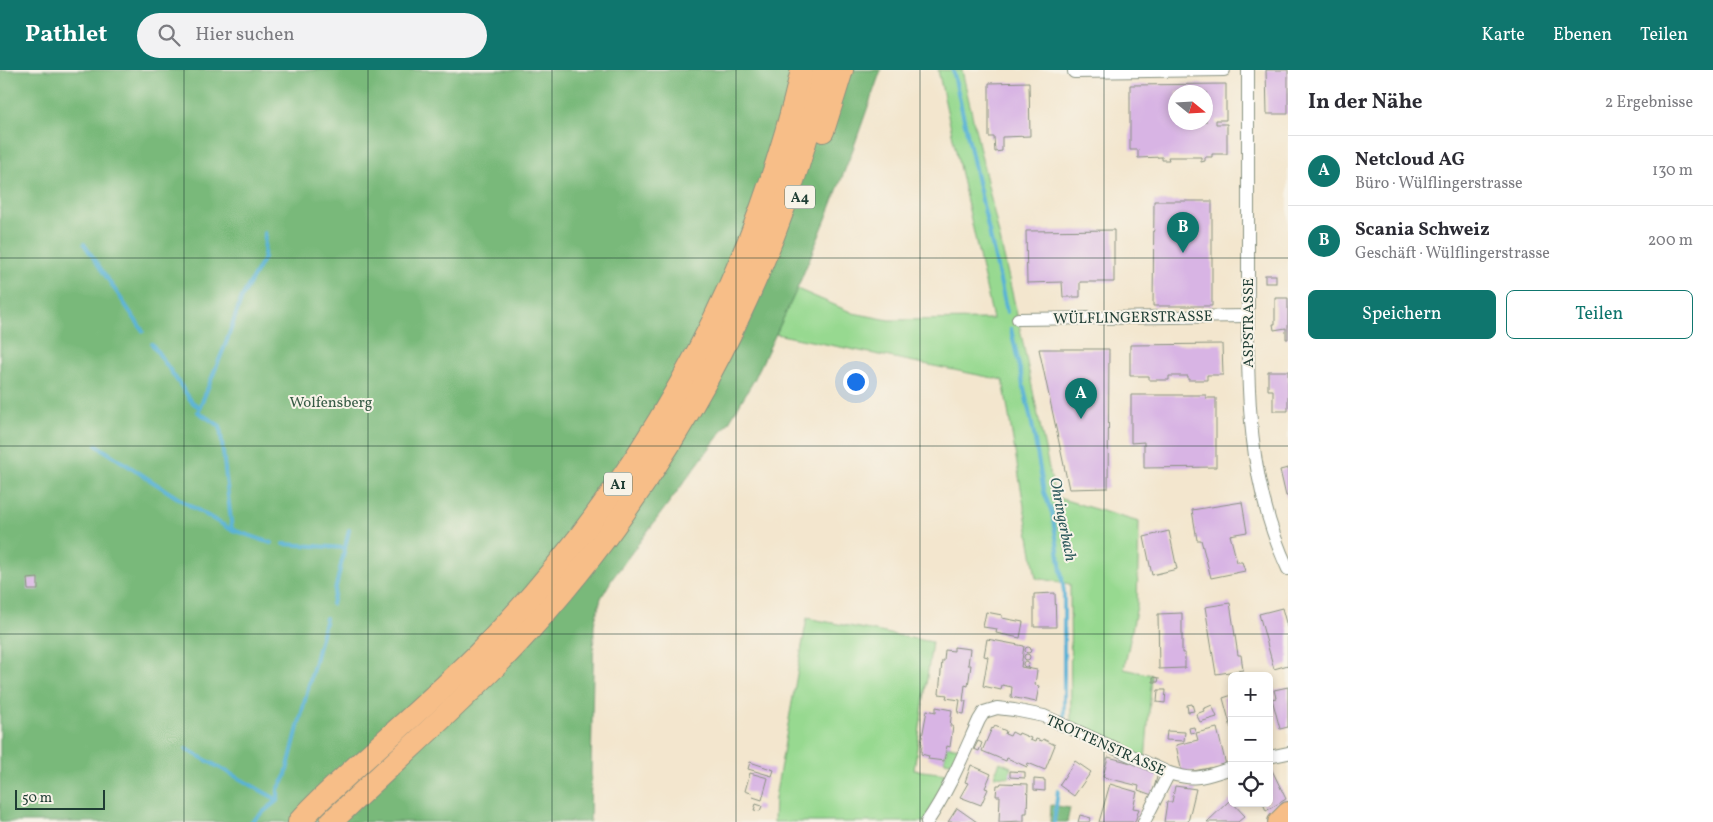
<!DOCTYPE html>
<html lang="de">
<meta charset="utf-8">
<style>
:root{--surface:#fff;--page:#f2f2f3;--text:#2b2b33;--muted:#7c7c81;--line:#e1e1e2;--accent:#0f766e}
body{margin:0;font-family:Vollkorn,serif;background:var(--page);color:var(--text)}
.controls{position:absolute;right:15px;bottom:15px;display:grid;overflow:hidden;border-radius:8px;box-shadow:0 2px 8px #0003}
.controls button{width:45px;height:45px;display:grid;place-items:center;padding:0;border:0;border-bottom:1px solid var(--line);background:var(--surface);color:var(--text);font:25px sans-serif}
.compass{position:absolute;left:1168px;top:15px;width:45px;height:45px;border-radius:50%;background:var(--surface);box-shadow:0 2px 8px #0003;rotate:108deg}
.scale{position:absolute;left:15px;bottom:12px;width:90px;box-sizing:border-box;padding-left:5px;border:2px solid #1f3d34;border-top:0;font-size:14px;line-height:18px;white-space:nowrap;color:#1f3d34;-webkit-text-stroke:4px #f7f3e8;paint-order:stroke}
.you{position:absolute;left:855px;top:311px;width:18px;height:18px;margin:-12px;border:4px solid #fff;border-radius:50%;background:#1a73e8;box-shadow:0 0 0 8px #1a73e833}
.badge{display:grid;place-items:center;width:32px;height:32px;border-radius:50%;background:var(--accent);color:#fff;font-size:16px;font-weight:700}
.pin{position:absolute;translate:-50% -41px;filter:drop-shadow(0 1px 2px #0008)}
.pin::after{content:'';position:absolute;top:26px;width:18px;height:15px;background:inherit;clip-path:polygon(0 0,100% 0,50% 100%)}
.list{margin:0;padding:0;list-style:none}
h2{display:flex;justify-content:space-between;align-items:center;height:65px;margin:0;padding:0 20px;font-size:21px}
h2 small{font-size:16px;font-weight:400;color:var(--muted)}
.list li{display:grid;grid-template-columns:32px 1fr auto;gap:15px;align-items:center;box-sizing:border-box;height:70px;padding:0 20px;border-top:1px solid var(--line)}
.list b{display:block;font-size:19px;white-space:nowrap}
.list p{margin:0;font-size:16px;white-space:nowrap;color:var(--muted)}
.list em{font-size:16px;font-style:normal;color:var(--muted)}
.actions{display:flex;gap:10px;padding:15px 20px}
.actions a{flex:1;padding:11px 0;border:1px solid var(--accent);border-radius:8px;text-align:center;font-size:18px;color:var(--accent)}
.actions .main{background:var(--accent);color:#fff}
.icon{flex:none;width:28px;height:28px;fill:none;stroke:currentColor;stroke-width:2;stroke-linecap:round;stroke-linejoin:round}
.map{position:relative;flex:none;width:1288px;height:752px;overflow:hidden}
header{display:flex;align-items:center;gap:30px;box-sizing:border-box;height:70px;padding:0 25px;background:var(--accent);color:#fff}
header strong{font-size:24px}
nav{display:flex;gap:28px;margin-inline-start:auto;font-size:18px}
.search{width:350px;height:45px;background:var(--page);display:flex;align-items:center;gap:12px;box-sizing:border-box;padding:0 18px;border-radius:28px;color:var(--muted);font-size:19px}
main{display:flex}
aside{flex:1;background:var(--surface)}
.map>svg:first-child{display:block}
.green{fill:#97d990;stroke:#5b8b62}
.forest{fill:#79b97a;stroke:#4c7b57}
.lines{fill:none;stroke-linecap:round;stroke-linejoin:round}
.stream{stroke:#58b2d6;stroke-width:4}
.building{fill:#d8b4e4;fill-rule:evenodd}
.street-casing{stroke:#899281;stroke-width:14}
.primary-casing{stroke:#899281;stroke-width:22}
.highway-casing{stroke:#899281;stroke-width:24}
.street{stroke:#fff;stroke-width:12}
.primary{stroke:#f7be88;stroke-width:20}
.highway{stroke:#f7be88;stroke-width:22}
.grid{fill:none;stroke:#1f3d34;stroke-width:1;stroke-opacity:0.55}
.labels{text-anchor:middle;stroke-width:4;stroke-linejoin:round;paint-order:stroke}
.shield{fill:#f7f3e8;stroke:#60746a;stroke-width:1}
.shield-label{font-size:14px;font-weight:bold;fill:#1f3d34}
.street-label{font-size:15px;fill:#1f3d34;stroke:#f7f3e8}
.park-label{font-size:15px;fill:#375c46;stroke:#f7f3e8}
.water-label{font-size:16px;font-style:italic;fill:#2d5a5c;stroke:#f7f3e8}
</style>
<header>
<strong>Pathlet</strong>
<div class="search"><svg class="icon" aria-label="search" viewBox="0 0 24 24"><circle cx="10" cy="10" r="6"/><path d="M15 15l6 6"/></svg>Hier suchen</div>
<nav><a>Karte</a><a>Ebenen</a><a>Teilen</a></nav>
</header>
<main>
<div class="map">
<svg width="1288" height="752" viewBox="0 0 1288 752">
<rect width="100%" height="100%" fill="#f7f3e8"/>
<filter id="ink" filterUnits="userSpaceOnUse"><feTurbulence type="fractalNoise" baseFrequency=".02" numOctaves="2"/><feDisplacementMap in="SourceGraphic" scale="10" xChannelSelector="R" yChannelSelector="G"/><feConvolveMatrix kernelMatrix="1 2 1 2 8 2 1 2 1" color-interpolation-filters="sRGB"/></filter>
<filter id="wash" filterUnits="userSpaceOnUse"><feTurbulence type="fractalNoise" baseFrequency=".0096" numOctaves="4" result="noise"/><feDisplacementMap in="SourceGraphic" scale="20" xChannelSelector="R" yChannelSelector="G"/><feGaussianBlur stdDeviation="1.12" result="paint"/><feColorMatrix in="noise" values="0 0 0 0 0 0 0 0 0 0 0 0 0 0 0 0 0 1.4 0 .05"/><feComposite in="paint" operator="in"/></filter>
<g filter="url(#wash)">
<rect width="100%" height="100%" fill="#f3e6ce"/>
<g class="green">
<polygon points="938,0 962,0 1018,249 1055,427 1139,452 1137,536 1124,599 1152,605 1145,691 1071,658 1070,514 1036,508 1003,310 776,264 797,219 853,243 889,250 993,249"/>
<polygon points="807,548 932,572 914,700 955,705 927,752 774,752 775,728"/>
<polygon points="947,676 961,678 956,693 944,691"/>
<polygon points="1000,692 1011,697 1010,707 994,706"/>
</g>
<g class="forest">
<polygon points="0,0 881,0 853,79 826,149 797,219 754,310 729,352 612,509 601,528 594,554 590,752 0,752"/>
<polygon points="1051,735 1070,738 1067,752 1050,752"/>
</g>
<g class="lines">
<g class="stream">
<polyline points="953,0 1007,242"/>
<polyline points="84,174 143,261"/>
<polyline points="1011,259 1033,359 1044,422 1052,443 1057,473 1064,522 1064,648"/>
<polyline points="152,274 192,332 199,337"/>
<polyline points="96,375 184,432 230,459 271,473"/>
<polyline points="232,460 220,356 198,342 226,273 242,227 264,188 265,163"/>
<polyline points="283,474 345,478"/>
<polyline points="332,534 349,460"/>
<polyline points="186,679 278,730 251,752"/>
<polyline points="278,730 278,719 285,708 326,548"/>
<polyline points="1054,752 1058,720"/>
</g>
</g>
<g id="blocks">
<g class="building">
<polygon points="1266,0 1288,0 1288,44 1267,44"/>
<polygon points="1029,12 1030,66 1002,67 1002,81 995,82 994,67 989,67 989,13"/>
<path d="M1226,14V50H1216V54H1227V84H1212V87H1205V91L1201,92V87H1168L1169,90H1162V87L1138,88V80H1130V15ZM1176,22H1206V52H1176Z"/>
<polygon points="1154,131 1212,131 1212,236 1153,236"/>
<polygon points="1114,160 1114,212 1080,212 1080,227 1063,227 1062,212 1027,213 1026,161"/>
<rect x="1265" y="205" width="11" height="8"/>
<polygon points="1275,228 1288,228 1288,269 1286,269 1286,258 1274,260 1273,254 1275,254"/>
<polygon points="1222,274 1223,305 1207,305 1207,310 1188,310 1188,306 1169,306 1169,310 1149,310 1149,306 1130,306 1130,275"/>
<polygon points="1039,279 1109,279 1108,418 1069,419"/>
<polygon points="1268,301 1288,301 1288,341 1273,341 1273,320 1268,320"/>
<polygon points="1131,325 1206,325 1206,328 1216,328 1216,397 1144,398 1144,372 1131,373"/>
<polygon points="1288,398 1288,426 1286,426 1280,400"/>
<polygon points="1242,432 1247,462 1230,465 1237,492 1242,492 1245,501 1211,508 1201,470 1197,470 1192,440"/>
<polygon points="1169,461 1177,499 1152,505 1144,467"/>
<polygon points="38,508 38,520 28,520 27,509"/>
<polygon points="1055,523 1056,557 1034,557 1034,524"/>
<polygon points="1230,533 1238,585 1241,585 1243,600 1216,604 1205,537"/>
<polygon points="1282,538 1288,560 1288,595 1274,599 1259,544"/>
<polygon points="986,542 1002,545 1002,548 1023,552 1020,568 996,563 997,559 983,557"/>
<polygon points="1182,543 1182,583 1185,583 1185,598 1159,599 1158,544"/>
<polygon points="987,569 1024,576 1021,597 1037,600 1035,615 1039,616 1036,632 1011,627 1012,617 1002,615 1001,620 983,616 988,587 984,586"/>
<polygon points="954,577 970,579 968,595 971,595 968,616 965,615 963,631 966,631 964,644 958,643 960,630 946,628 947,625 939,624 942,591 944,591 945,580 954,581"/>
<circle cx="1028" cy="580" r="3"/>
<circle cx="1027" cy="587" r="3"/>
<circle cx="1026" cy="594" r="3"/>
<polygon points="1153,607 1159,608 1158,612 1153,612"/>
<polygon points="1288,617 1288,657 1280,659 1272,629 1276,628 1274,620"/>
<polygon points="1158,620 1166,620 1165,633 1157,632"/>
<polygon points="1232,625 1232,657 1231,658 1223,628"/>
<polygon points="1192,634 1194,641 1188,642 1187,635"/>
<polygon points="1212,635 1217,647 1200,652 1196,644 1204,641 1203,639"/>
<polygon points="936,637 952,640 950,656 953,656 950,677 947,676 944,691 928,689 929,686 921,684 922,673 921,673 927,640 936,642"/>
<polygon points="995,656 1006,661 1005,664 1010,666 1012,662 1018,665 1019,663 1031,668 1030,670 1035,672 1036,669 1042,671 1043,669 1055,675 1045,700 1028,693 1027,697 1007,688 1006,691 982,681 992,658 993,659"/>
<polygon points="1194,657 1195,662 1190,663 1189,658"/>
<polygon points="1217,658 1226,695 1182,703 1176,675 1198,670 1196,663"/>
<polygon points="1167,661 1185,662 1184,671 1166,670"/>
<polygon points="978,671 982,673 979,681 974,679"/>
<polygon points="1108,687 1159,700 1152,725 1138,720 1139,716 1103,707"/>
<polygon points="1075,691 1091,702 1074,726 1059,715"/>
<polygon points="750,692 774,700 772,706 748,699"/>
<polygon points="1269,694 1286,729 1266,741 1263,733 1269,733"/>
<polygon points="971,695 991,704 985,718 988,719 981,735 960,727 968,713 965,712"/>
<polygon points="1010,701 1025,702 1025,708 1010,707"/>
<polygon points="750,703 768,708 762,730 753,727 754,724 745,721"/>
<polygon points="1034,709 1045,710 1045,721 1034,720"/>
<polygon points="1001,713 1028,714 1027,743 1024,743 1024,751 999,752 1000,726 996,726 997,715 1000,715"/>
<polygon points="1110,714 1137,722 1133,738 1139,739 1135,752 1099,752"/>
<polygon points="1175,716 1196,719 1188,752 1164,752 1167,732 1172,732"/>
<polygon points="1230,730 1245,746 1238,752 1207,752"/>
<polygon points="756,734 762,736 760,741 754,740"/>
<polygon points="957,738 977,752 948,752"/>
<polygon points="1080,745 1091,748 1089,752 1078,752"/>
</g>
</g>
</g>
<g filter="url(#ink)">
<use href="#blocks" fill-opacity="0" stroke="#899281" stroke-width="1"/>
<g class="lines">
<g class="street-casing">
<g id="street">
<polyline points="1074,0 1074,2 1224,0"/>
<path d="M1248,0C1248,67 1248,134 1248,201C1248,304 1243,403 1288,499"/>
<polyline points="1018,249 1248,246"/>
<polyline points="1269,687 1288,683"/>
<path d="M927,752C949,720 963,685 979,650L984,642L997,638L1014,640L1044,646L1169,703C1197,712 1205,706 1232,698"/>
<polyline points="1144,752 1169,703"/>
</g>
</g>
<g class="primary-casing">
<polyline id="primary" points="1278,752 1288,742"/>
</g>
<g class="highway-casing">
<g id="highway">
<polyline points="823,61 842,0"/>
<path d="M299,752C317,731 339,713 359,694C399,658 440,622 478,584C635,423 752,220 802,0"/>
<path d="M331,752C392,693 456,639 514,577C665,416 775,215 824,0"/>
</g>
</g>
<use href="#street" class="street"/>
<use href="#primary" class="primary"/>
<use href="#highway" class="highway"/>
</g>
</g>
<path class="grid" d="M184,0V752M368,0V752M552,0V752M736,0V752M920,0V752M1104,0V752M0,188H1288M0,376H1288M0,564H1288"/>
<g class="labels">
<g class="shield">
<rect x="785" y="115.5" width="30" height="23" rx="4"/>
<rect x="604" y="402.5" width="28" height="23" rx="4"/>
</g>
<g class="shield-label">
<text x="800" y="132">A4</text>
<text x="618" y="419">A1</text>
</g>
<g class="street-label">
<text transform="translate(1133 247) rotate(-1)" y="5">WÜLFLINGERSTRASSE</text>
<text transform="translate(1248 253) rotate(-90)" y="5">ASPSTRASSE</text>
<text transform="translate(1106 675) rotate(24)" y="5">TROTTENSTRASSE</text>
</g>
<g class="park-label">
<text x="331" y="337">Wolfensberg</text>
</g>
<g class="water-label">
<text transform="translate(1064 449) rotate(79)" y="6">Ohringerbach</text>
</g>
</g>
</svg>
<div class="controls">
<button>+</button>
<button>−</button>
<button><svg class="icon" aria-label="locate" viewBox="0 0 24 24"><circle cx="12" cy="12" r="6"/><path d="M12 2v4M12 18v4M2 12h4M18 12h4"/></svg></button>
</div>
<svg class="compass" viewBox="-18 -18 36 36"><path d="M0-13l5 13h-10z" fill="#e53935"/><path d="M0 13l5-13h-10z" fill="#7c7c81"/></svg>
<div class="scale">50 m</div>
<div class="you"></div>
<div class="pin badge" style="left:1081px;top:349px">A</div>
<div class="pin badge" style="left:1183px;top:183px">B</div>
</div>
<aside>
<h2>In der Nähe<small>2 Ergebnisse</small></h2>
<ul class="list">
<li><span class="badge">A</span><div><b>Netcloud AG</b><p>Büro · Wülflingerstrasse</p></div><em>130 m</em></li>
<li><span class="badge">B</span><div><b>Scania Schweiz</b><p>Geschäft · Wülflingerstrasse</p></div><em>200 m</em></li>
</ul>
<div class="actions"><a class="main">Speichern</a><a>Teilen</a></div>
</aside>
</main>
